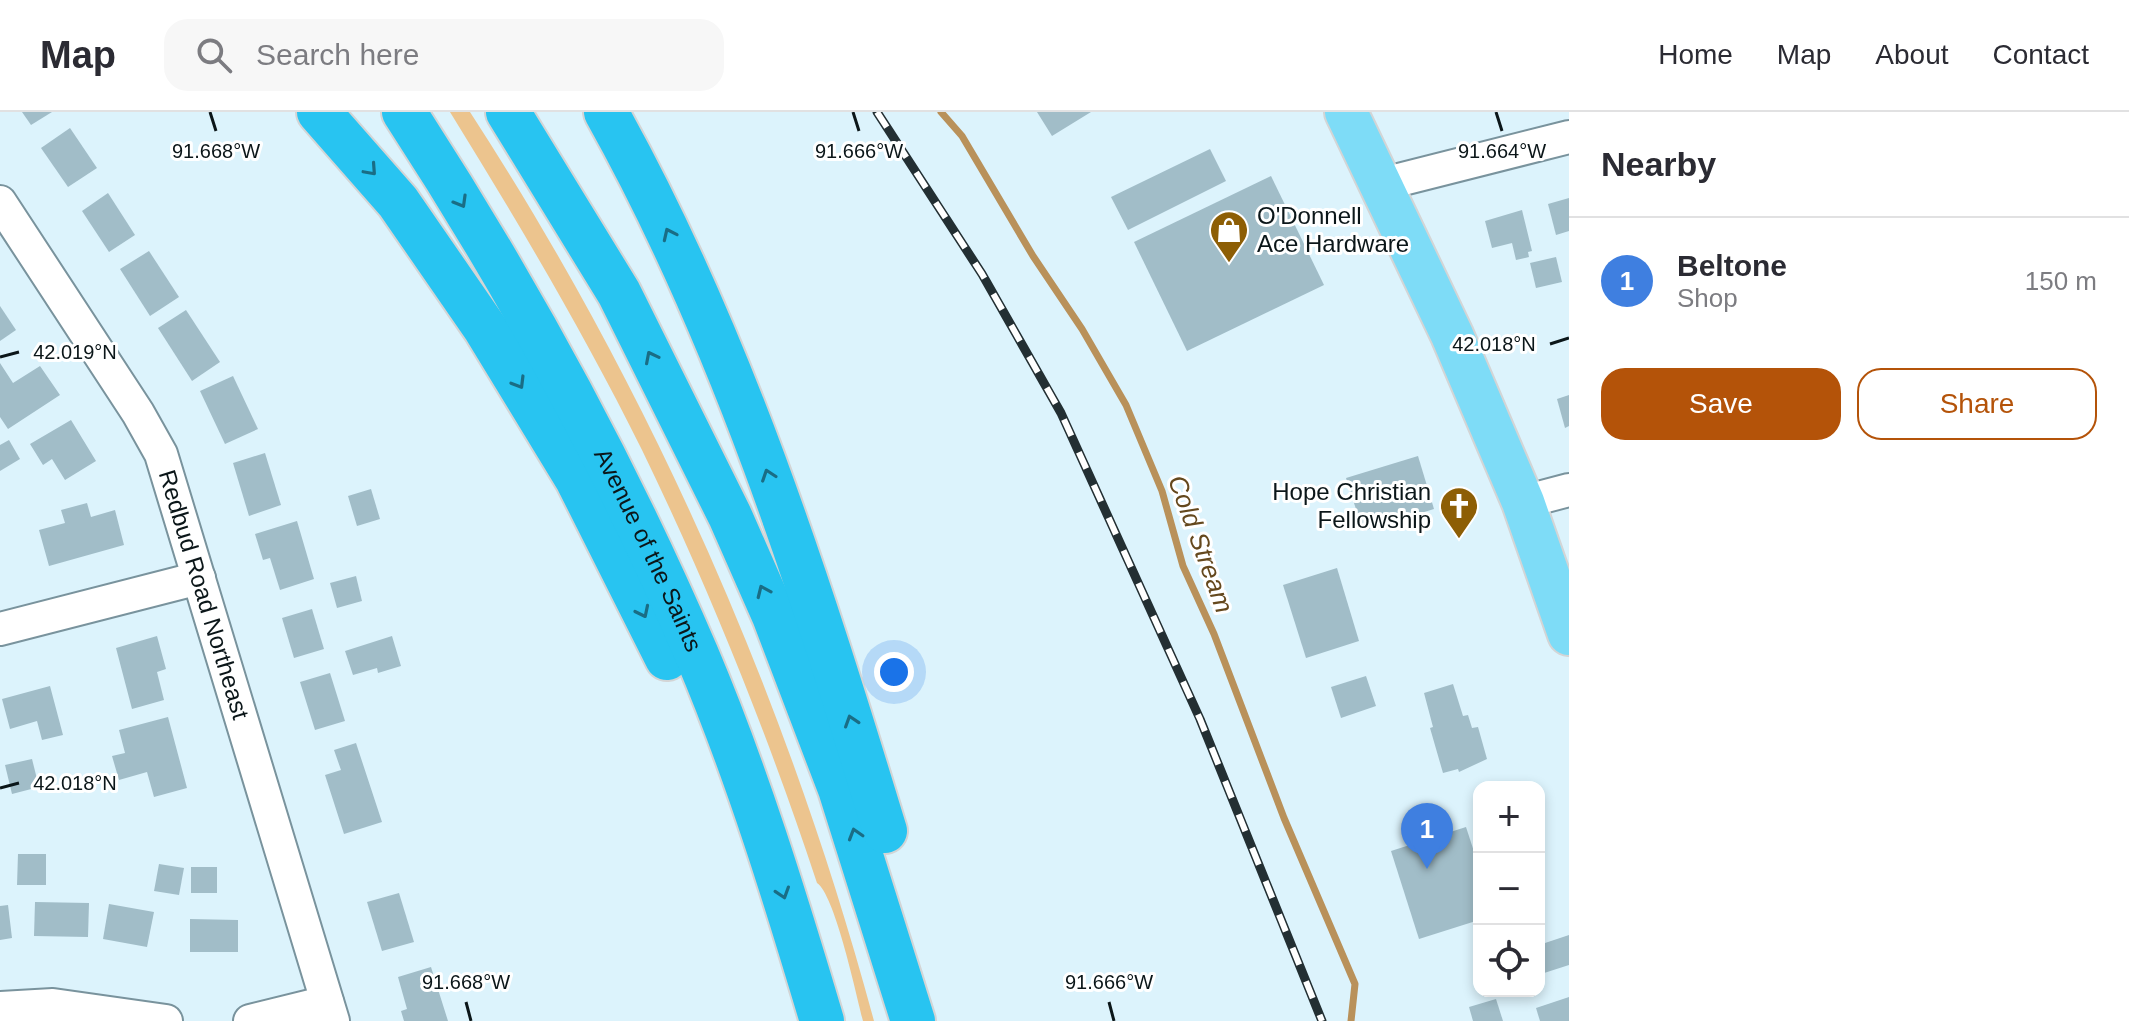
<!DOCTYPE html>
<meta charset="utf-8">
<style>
:root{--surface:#fff;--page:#f7f7f7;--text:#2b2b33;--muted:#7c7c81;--line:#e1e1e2;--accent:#b45309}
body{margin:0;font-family:Helvetica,sans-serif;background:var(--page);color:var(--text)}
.controls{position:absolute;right:24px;bottom:24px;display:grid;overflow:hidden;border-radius:16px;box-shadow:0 4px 12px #0003}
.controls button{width:72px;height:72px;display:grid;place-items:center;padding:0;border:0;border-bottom:2px solid var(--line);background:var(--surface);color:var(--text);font:40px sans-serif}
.you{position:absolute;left:894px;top:560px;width:28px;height:28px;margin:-20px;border:6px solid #fff;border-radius:50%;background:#1a73e8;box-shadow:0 0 0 12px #1a73e833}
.badge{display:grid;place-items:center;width:52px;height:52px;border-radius:50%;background:var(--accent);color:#fff;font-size:26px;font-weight:700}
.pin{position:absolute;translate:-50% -66px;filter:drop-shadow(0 2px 4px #0008)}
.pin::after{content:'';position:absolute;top:42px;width:28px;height:24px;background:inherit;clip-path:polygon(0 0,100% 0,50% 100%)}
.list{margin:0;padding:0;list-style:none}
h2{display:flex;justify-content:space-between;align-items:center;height:104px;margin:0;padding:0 32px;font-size:34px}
h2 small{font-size:26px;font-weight:400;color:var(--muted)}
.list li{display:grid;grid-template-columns:52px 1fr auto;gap:24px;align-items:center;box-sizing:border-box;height:128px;padding:0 32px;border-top:2px solid var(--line)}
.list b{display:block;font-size:30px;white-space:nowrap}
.list p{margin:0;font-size:26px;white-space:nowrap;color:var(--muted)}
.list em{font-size:26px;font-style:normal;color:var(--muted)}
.actions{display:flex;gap:16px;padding:24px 32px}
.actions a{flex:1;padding:18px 0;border:2px solid var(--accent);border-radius:24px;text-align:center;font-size:28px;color:var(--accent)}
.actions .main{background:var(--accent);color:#fff}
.icon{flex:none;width:44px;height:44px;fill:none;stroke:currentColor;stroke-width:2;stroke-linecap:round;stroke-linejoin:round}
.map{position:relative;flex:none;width:1569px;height:909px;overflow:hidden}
header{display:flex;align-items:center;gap:48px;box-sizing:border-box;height:112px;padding:0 40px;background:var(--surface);border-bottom:2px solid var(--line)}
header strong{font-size:38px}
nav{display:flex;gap:44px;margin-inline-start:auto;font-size:28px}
.search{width:560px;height:72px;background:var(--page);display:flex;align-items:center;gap:20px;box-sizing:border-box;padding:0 28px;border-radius:24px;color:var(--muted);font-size:30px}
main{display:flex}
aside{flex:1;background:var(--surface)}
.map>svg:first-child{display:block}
.green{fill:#ecc48e}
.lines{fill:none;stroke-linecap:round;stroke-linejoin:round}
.stream{stroke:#b9915a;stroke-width:7}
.building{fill:#a1bdc8}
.minor-casing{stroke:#79939d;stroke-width:36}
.major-casing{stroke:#d3d5d6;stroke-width:46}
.highway-casing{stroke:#d3d5d6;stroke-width:48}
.minor{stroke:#fff;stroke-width:32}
.major{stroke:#7edcf7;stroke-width:42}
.highway{stroke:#28c4f1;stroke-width:44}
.rail-casing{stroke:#232f33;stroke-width:9}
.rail{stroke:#fff;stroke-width:6;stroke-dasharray:18;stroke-linecap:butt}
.oneway{stroke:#1a6d85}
.ticks{fill:none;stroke:#0b1619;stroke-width:3}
.labels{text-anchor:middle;stroke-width:6;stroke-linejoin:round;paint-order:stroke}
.poi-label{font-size:24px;fill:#0b1619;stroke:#fff;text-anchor:start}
.street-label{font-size:24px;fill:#0b1619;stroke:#fff}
.water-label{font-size:26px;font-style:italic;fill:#64481d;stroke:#fff}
.ticks-label{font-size:20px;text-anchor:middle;fill:#0b1619;stroke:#fff;stroke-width:6;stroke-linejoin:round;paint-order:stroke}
</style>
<header>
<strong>Map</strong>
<div class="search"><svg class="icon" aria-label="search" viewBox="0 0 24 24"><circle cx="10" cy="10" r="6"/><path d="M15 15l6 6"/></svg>Search here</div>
<nav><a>Home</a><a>Map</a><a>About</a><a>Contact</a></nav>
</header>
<main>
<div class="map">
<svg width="1569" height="909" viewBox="0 0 1569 909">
<rect width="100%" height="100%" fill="#dcf3fc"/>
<path class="green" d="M450,0H470C651,278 788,589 874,909H863C856,882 835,783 817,771C768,623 710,478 642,338C584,221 518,110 450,0Z"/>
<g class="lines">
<polyline class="stream" points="941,0 962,24 1033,144 1082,217 1126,293 1162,379 1183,454 1214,522 1284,706 1355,872 1351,909"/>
</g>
<g class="building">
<polygon points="22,0 52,0 31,13"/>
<polygon points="1037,0 1091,0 1052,24"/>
<polygon points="70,16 97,56 68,75 41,36"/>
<polygon points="1210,37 1226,69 1128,118 1111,85"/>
<polygon points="1271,64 1324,173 1187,239 1134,130"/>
<polygon points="108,81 135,123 109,140 82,99"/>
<polygon points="1569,86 1569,119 1556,123 1548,92"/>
<polygon points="1522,98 1532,139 1528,140 1529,145 1516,148 1512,131 1492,136 1485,109"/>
<polygon points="149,139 179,185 150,204 120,157"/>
<polygon points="1556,145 1562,170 1536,176 1530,151"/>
<polygon points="0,194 16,218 0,229"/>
<polygon points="186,198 220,250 192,269 158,216"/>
<polygon points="0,251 13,271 40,254 60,283 8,317 0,305"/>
<polygon points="233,264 258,317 225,332 200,279"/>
<polygon points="1569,283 1569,314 1565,316 1557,287"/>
<polygon points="71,308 96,349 65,368 52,347 43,353 30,332"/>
<polygon points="9,328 20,347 0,359 0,333"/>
<polygon points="265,341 281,393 249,404 233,351"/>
<polygon points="1418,344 1434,397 1363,419 1346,366"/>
<polygon points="371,377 380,407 357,414 348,384"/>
<polygon points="87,391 91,405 115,398 124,433 49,454 39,418 65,411 61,398"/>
<polygon points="297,409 314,467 280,478 270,446 263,448 255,422"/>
<polygon points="1337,456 1359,529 1306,546 1283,473"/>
<polygon points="356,464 362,489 337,496 330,471"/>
<polygon points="312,497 324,537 294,546 282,506"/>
<polygon points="157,524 166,557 157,560 164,588 132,597 116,536"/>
<polygon points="392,524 401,554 378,561 377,556 353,563 345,539"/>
<polygon points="330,561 345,609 315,618 300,570"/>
<polygon points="1366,564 1376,594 1341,606 1331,575"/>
<polygon points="1453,572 1463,604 1468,603 1472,616 1478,615 1487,647 1459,660 1458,657 1443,661 1430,616 1433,615 1424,581"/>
<polygon points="50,574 63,623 42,628 37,609 10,617 2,587"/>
<polygon points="168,605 187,676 154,685 147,660 119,668 112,644 125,641 119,618"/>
<polygon points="356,631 382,710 344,722 325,663 341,658 334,638"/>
<polygon points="32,647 39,675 12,682 5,653"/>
<polygon points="1466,715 1479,755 1479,808 1419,827 1391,739"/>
<polygon points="18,742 46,742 46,773 17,773"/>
<polygon points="159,752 184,756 179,783 154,779"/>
<rect x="191" y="755" width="26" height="26"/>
<polygon points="399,781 414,830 382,839 367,790"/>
<polygon points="35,790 89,791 88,825 34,824"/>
<polygon points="109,792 154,800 147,835 103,827"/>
<polygon points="8,793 12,826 0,828 0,794"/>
<polygon points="190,807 238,808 238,840 190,840"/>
<polygon points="1569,823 1569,853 1541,862 1539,833"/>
<polygon points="431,855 448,909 404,909 401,899 407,897 398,865"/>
<polygon points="1569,885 1569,909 1540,909 1536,896"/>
<polygon points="1496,887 1503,909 1473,909 1469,895"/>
</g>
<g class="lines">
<g class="minor-casing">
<g id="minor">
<polyline points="1379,73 1569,25"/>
<path id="s1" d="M0,90L138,301L161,342L333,909"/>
<polyline points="1523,390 1569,378"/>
<polyline points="0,517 199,466"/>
<polyline points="0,896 53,893 166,909"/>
<polyline points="250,909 327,890"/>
</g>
</g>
<g class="major-casing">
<polyline id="major" points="1346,0 1452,223 1523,390 1569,522"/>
</g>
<g class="highway-casing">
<g id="highway">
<polyline points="319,0 398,90 485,216 577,367 667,546"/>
<path id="s2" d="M404,0C516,172 616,354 697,543C747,661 785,785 822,909"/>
<polyline points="508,0 619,181 730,404 774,504 840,677 913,909"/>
<path d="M606,0C732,225 810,473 885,719"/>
</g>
</g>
<use href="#minor" class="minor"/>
<use href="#major" class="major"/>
<use href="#highway" class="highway"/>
<g class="rail-casing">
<polyline id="rail" points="877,0 982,162 1061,301 1200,607 1322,909"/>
</g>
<use href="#rail" class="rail"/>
</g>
<defs><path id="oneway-chevron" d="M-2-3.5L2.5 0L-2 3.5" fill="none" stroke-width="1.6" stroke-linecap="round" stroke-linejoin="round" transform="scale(2)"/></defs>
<g class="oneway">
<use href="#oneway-chevron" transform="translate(371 58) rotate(48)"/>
<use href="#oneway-chevron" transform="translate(461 90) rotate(60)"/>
<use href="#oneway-chevron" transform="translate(669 122) rotate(-115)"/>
<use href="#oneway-chevron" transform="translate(651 245) rotate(-117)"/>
<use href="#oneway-chevron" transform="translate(519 271) rotate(59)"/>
<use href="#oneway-chevron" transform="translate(768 363) rotate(-109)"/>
<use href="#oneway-chevron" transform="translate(763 479) rotate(-114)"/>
<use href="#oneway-chevron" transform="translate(643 500) rotate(64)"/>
<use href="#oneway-chevron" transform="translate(851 609) rotate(-108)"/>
<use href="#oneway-chevron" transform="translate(855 722) rotate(-107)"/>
<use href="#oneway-chevron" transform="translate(783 781) rotate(72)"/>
</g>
<path class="ticks" d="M210,0L216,19M853,0L859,19M1496,0L1502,19M1550,232L1569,226M0,245L19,240M0,676L19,671M466,890L471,909M1109,890L1114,909"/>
<defs>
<g id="shop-pin" transform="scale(2)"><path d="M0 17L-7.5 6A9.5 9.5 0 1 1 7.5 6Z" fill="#8d5e05" stroke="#fff"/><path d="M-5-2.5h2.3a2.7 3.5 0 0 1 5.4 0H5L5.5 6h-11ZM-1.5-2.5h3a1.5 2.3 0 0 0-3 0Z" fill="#fff"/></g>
<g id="church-pin" transform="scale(2)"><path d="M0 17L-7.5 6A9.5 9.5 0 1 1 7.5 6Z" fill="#8d5e05" stroke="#fff"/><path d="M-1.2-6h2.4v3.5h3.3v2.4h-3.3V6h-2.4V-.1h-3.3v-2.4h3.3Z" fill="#fff"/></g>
</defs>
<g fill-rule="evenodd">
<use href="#shop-pin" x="1229" y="118"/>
<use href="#church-pin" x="1459" y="394"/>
</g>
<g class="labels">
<g class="poi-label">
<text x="1257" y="112">O'Donnell<tspan x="1257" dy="28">Ace Hardware</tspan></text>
<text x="1431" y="388" text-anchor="end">Hope Christian<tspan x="1431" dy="28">Fellowship</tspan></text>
</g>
<g class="street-label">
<text dy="8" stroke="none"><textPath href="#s2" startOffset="502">Avenue of the Saints</textPath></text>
<text dy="8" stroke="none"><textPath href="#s1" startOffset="446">Redbud Road Northeast</textPath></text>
</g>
<g class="water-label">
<text transform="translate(1201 432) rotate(70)" y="9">Cold Stream</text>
</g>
</g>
<g class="ticks-label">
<text x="216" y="46">91.668°W</text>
<text x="859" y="46">91.666°W</text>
<text x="1502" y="46">91.664°W</text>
<text x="1494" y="239">42.018°N</text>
<text x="75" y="247">42.019°N</text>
<text x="75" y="678">42.018°N</text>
<text x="466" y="877">91.668°W</text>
<text x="1109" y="877">91.666°W</text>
</g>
</svg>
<div class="controls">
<button>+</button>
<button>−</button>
<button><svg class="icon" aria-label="locate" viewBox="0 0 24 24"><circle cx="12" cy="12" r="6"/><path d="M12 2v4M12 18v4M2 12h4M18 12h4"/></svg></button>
</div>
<div class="you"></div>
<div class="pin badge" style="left:1427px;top:757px;background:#3f7fe0">1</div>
</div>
<aside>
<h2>Nearby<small></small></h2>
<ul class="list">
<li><span class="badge" style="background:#3f7fe0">1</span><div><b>Beltone</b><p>Shop</p></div><em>150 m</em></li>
</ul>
<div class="actions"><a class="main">Save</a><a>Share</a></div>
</aside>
</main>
